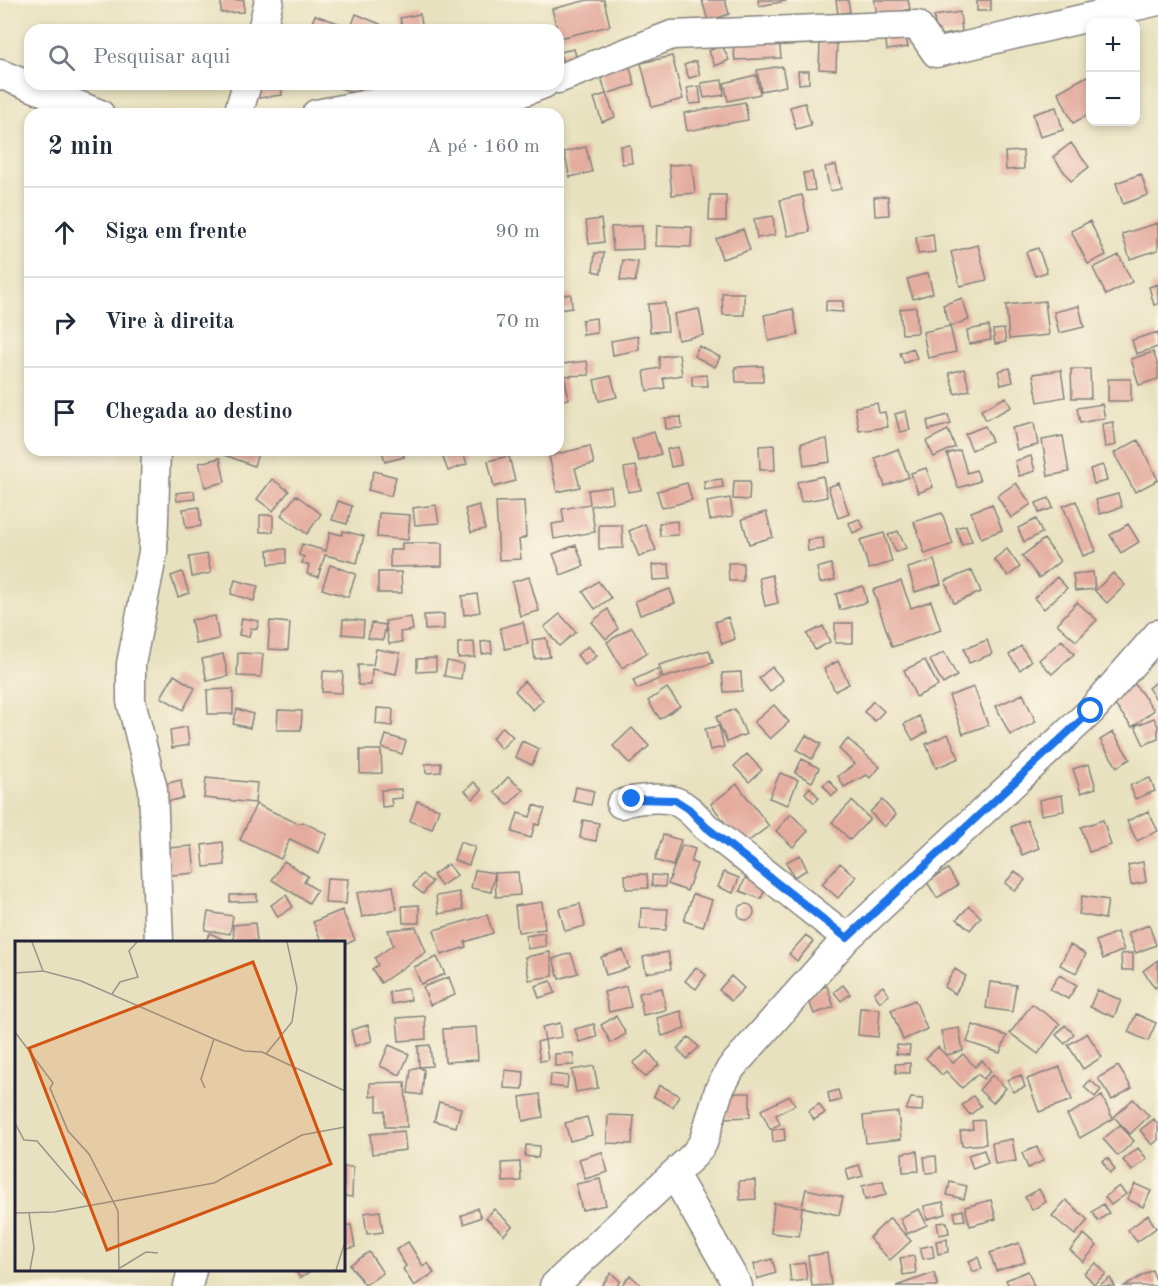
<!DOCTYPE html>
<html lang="pt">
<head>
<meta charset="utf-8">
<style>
	body { margin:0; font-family:"Old Standard TT",serif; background:#f2f2f3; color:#1f2937 }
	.controls { position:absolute; right:18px; top:18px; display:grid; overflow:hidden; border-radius:12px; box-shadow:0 3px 9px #0003 }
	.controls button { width:54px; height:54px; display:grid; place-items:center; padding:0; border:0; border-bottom:2px solid #e0e1e3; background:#fff; color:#1f2937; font:30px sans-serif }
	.stop { position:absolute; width:18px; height:18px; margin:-14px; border:4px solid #1a73e8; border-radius:50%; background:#fff }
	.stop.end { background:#1a73e8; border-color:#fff; box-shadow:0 2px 6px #0008 }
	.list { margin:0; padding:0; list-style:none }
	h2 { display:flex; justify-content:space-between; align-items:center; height:78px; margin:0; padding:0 24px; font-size:26px }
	h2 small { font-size:20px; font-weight:400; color:#747a83 }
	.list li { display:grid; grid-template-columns:39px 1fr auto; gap:18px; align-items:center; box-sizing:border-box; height:90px; padding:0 24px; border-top:2px solid #e0e1e3 }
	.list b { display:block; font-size:22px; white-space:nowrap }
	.list em { font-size:20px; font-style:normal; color:#747a83 }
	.icon { flex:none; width:33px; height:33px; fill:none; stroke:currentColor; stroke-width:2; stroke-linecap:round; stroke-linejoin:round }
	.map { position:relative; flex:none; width:1158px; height:1286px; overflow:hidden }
	.search { position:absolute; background:#fff; box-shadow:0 3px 9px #0003; left:24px; top:24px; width:540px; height:66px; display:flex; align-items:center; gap:15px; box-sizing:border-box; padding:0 21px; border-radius:18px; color:#747a83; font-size:22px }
	.panel { position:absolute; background:#fff; box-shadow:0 3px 9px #0003; left:24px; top:108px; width:540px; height:348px; border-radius:18px }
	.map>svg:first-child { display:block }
</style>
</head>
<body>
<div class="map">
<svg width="1158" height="1286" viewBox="0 0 1158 1286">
	<rect width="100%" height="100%" fill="#fcf5e5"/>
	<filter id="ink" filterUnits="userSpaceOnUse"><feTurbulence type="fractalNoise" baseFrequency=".0167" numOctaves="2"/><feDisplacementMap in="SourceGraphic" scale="12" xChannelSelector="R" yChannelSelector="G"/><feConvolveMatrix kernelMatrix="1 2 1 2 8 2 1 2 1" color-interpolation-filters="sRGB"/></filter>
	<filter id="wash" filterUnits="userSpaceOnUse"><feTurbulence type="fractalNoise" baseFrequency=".008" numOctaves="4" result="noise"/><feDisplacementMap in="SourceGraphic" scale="24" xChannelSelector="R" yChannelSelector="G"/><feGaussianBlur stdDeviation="1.35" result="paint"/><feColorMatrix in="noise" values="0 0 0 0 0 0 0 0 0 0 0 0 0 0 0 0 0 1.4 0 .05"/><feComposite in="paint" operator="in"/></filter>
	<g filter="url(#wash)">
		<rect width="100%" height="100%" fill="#e8e1bf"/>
		<g id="blocks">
			<path fill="#e4ac9f" d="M221 0H244V12L221 13Z
				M588 0H604L610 26 559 38 552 9Z
				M702 0H725L729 14 708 21Z
				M758 0H786V1L759 6Z
				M836 0H848L850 12 838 14Z
				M874 0H908L910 9 878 17Z
				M977 0H991V11H977Z
				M960 12 962 32 936 36 934 16Z
				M356 14 380 24 377 30H350Z
				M420 14 423 29 403 30 400 18Z
				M315 15 344 25 342 30H309Z
				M905 31 908 47 887 50 885 34Z
				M779 36 781 58 735 60 733 45Z
				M820 43 837 44 836 70 819 69Z
				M722 45 729 60 715 66 709 51Z
				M574 49 578 64 564 68 560 52Z
				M672 56 683 99 652 107 641 63Z
				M628 61 635 85 606 94 599 69Z
				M696 61 700 75 689 78 684 65Z
				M782 66 786 86 761 91 757 70Z
				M798 71H809V83L799 84Z
				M756 75 760 94 728 101 724 83Z
				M1089 75 1090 79V114L1073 123 1058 92Z
				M722 80 724 95 704 98 701 83Z
				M249 84H281L282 95 251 99Z
				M342 84H360L356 94 340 88Z
				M699 86 701 103 690 104 687 88Z
				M606 94 615 117 602 122 594 98Z
				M745 102 748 120 687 131 684 113Z
				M805 103 811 125 796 129 790 107Z
				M1056 107 1063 130 1040 137 1033 114Z
				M1071 143 1089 167 1071 181 1053 157Z
				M630 145 632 163 622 164 620 146Z
				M586 147 592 172 570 177 564 152Z
				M1023 151 1024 169 1006 170 1005 152Z
				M692 164 695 193 672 195 669 165Z
				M836 165 841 189 830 191 825 167Z
				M812 172 815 190 806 191 803 173Z
				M1141 174 1148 195 1123 204 1116 183Z
				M710 195H726V221H709Z
				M802 195 810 232 788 236 780 200Z
				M888 196 889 215 875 216 874 197Z
				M773 216 775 235 757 238 754 219Z
				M601 219 604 242 589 244 586 221Z
				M1090 221 1106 255 1088 264 1071 231Z
				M1158 223V250L1130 259 1122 234Z
				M642 226 643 249 613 250 611 227Z
				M657 226 692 227 691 247 656 246Z
				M743 229 750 250 722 259 716 239Z
				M933 234 935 252 918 254 916 237Z
				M978 245 987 280 960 286 951 252Z
				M1038 248 1047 272 1035 276 1026 252Z
				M595 253H604L601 273 593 271Z
				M1119 255 1132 282 1106 295 1093 268Z
				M623 260 638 262 635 282 620 280Z
				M928 273 933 293 913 299 907 279Z
				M1158 284V304L1154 305 1149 287Z
				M722 293H744V315H723Z
				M571 294 572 308 558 310V296Z
				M962 298 969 320 950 326 956 352 928 358 923 332 950 326 943 305Z
				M826 301H843V312L826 311Z
				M1045 301 1049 335 1009 339 1006 305Z
				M665 303 668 331 650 332 648 304Z
				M1079 306 1084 327 1059 333 1054 312Z
				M916 307 918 333 902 334 900 309Z
				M699 309 704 335 678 340 674 314Z
				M793 309 798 335 769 341 764 315Z
				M596 318 597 333 583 335 582 320Z
				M989 326 991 340 969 344 967 330Z
				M1004 329 1006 342 995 344 993 330Z
				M1158 332V347L1136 354 1132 340Z
				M638 336 639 350 613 355 611 341Z
				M699 346 720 357 715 367 694 356Z
				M913 348 917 358 904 363 900 353Z
				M1153 352 1158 365V379L1139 385 1131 359Z
				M679 354 682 375 663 378 665 388 647 391 644 371 660 368 659 357Z
				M587 361 589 375 564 376 562 364Z
				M763 366V382H736L735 367Z
				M1010 368 1013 382 1001 385 998 371Z
				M964 369 970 390 955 394 949 373Z
				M1071 369H1090L1091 398H1072Z
				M1061 370 1065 397 1038 402 1033 374Z
				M707 375 708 386H692V376Z
				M564 376 569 399 558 401V378Z
				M611 376 617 397 599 401 594 380Z
				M1108 379H1131V401H1108Z
				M1006 397 1011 407 986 420 981 410Z
				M877 403 879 413 885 412 888 427 859 431 855 407Z
				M1102 404 1105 418 1080 423 1077 408Z
				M906 411 910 430 900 432 895 414Z
				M948 415 951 424 929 430 927 421Z
				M681 417 682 428 666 429 665 418Z
				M1113 422 1116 445 1105 447 1102 424Z
				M1034 423 1038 445 1017 450 1012 428Z
				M985 426 992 441 972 450 965 434Z
				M948 430 955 447 934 457 926 441Z
				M654 432 661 454 639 461 632 439Z
				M1063 436 1069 472 1048 476 1042 440Z
				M827 439 830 462 804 466 801 443Z
				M1138 440 1158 480 1135 492 1114 453Z
				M774 445 775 470H760L759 446Z
				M590 446 594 464 575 468 580 487 557 492 549 456Z
				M678 447 681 465 671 467 667 449Z
				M898 449 909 477 885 486 875 458Z
				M218 450H259L254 466 217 452Z
				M382 450H402L404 457 385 462Z
				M457 450H462L467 464 448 471 442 455Z
				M960 450 967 473 976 470 980 481 958 488 947 454Z
				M509 456 515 481 494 487 488 461Z
				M1031 456 1035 471 1019 476 1015 461Z
				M220 458 225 482 205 487 199 463Z
				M1103 465 1107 481 1094 484 1090 469Z
				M636 466 641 490 628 492 624 468Z
				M926 468 933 487 918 493 911 473Z
				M374 471 396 477 391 496 368 490Z
				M823 476 827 497 801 502 797 482Z
				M272 479 289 491 273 511 257 499Z
				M722 479 723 487 705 490 704 481Z
				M734 481H750L749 500 733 499Z
				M687 483 692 500 662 508 657 491Z
				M839 483 849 514 838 518 828 487Z
				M1016 483 1031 504 1011 518 997 496Z
				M611 487 613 502 591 506 595 532 554 539 552 524 564 522 562 509 590 504 588 490Z
				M194 491 195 499 177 501 176 493Z
				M1118 494 1122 507 1100 514 1096 500Z
				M296 495 321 514 307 534 281 515Z
				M730 498 733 516 710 520 707 502Z
				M1049 498 1053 508 1039 513 1036 503Z
				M338 501 352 506 347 524 332 520Z
				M524 501 526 537 519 540 521 559 499 560 496 502Z
				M1076 501 1096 551 1083 556 1063 506Z
				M992 504 1002 530 981 538 971 512Z
				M436 505 439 523 415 525 413 508Z
				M479 505 485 529 471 532 465 509Z
				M199 507 201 526 186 528 183 509Z
				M766 512 773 537 749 544 742 519Z
				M379 513 410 515 408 540 377 537Z
				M942 513 953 544 925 554 914 522Z
				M260 515H273V532H260Z
				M859 519 864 528 853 533 849 523Z
				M1036 519 1042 533 1024 542 1018 528Z
				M677 521 678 535 660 536 659 523Z
				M645 524 656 550 639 557 629 531Z
				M1128 524 1139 542 1121 553 1110 535Z
				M599 525H622L623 548 599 549Z
				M966 525 972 541 962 545 956 528Z
				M343 531 364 536 357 563 325 555 318 577 307 574 309 565 302 563 304 557 299 555 302 544 326 551 330 532 342 535Z
				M898 531 906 548 896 552 888 535Z
				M884 533 892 562 869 569 860 540Z
				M823 538 824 549 808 551 807 540Z
				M1044 539 1060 561 1039 578 1022 556Z
				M402 543H442V566L390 567V550H402Z
				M576 545 584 566 561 575 553 554Z
				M286 549V563L269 564 268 550Z
				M1007 549 1020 567 1008 576 994 559Z
				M207 554 211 573 192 577 189 557Z
				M934 560 941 584 915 592 908 568Z
				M728 563H743V581H729Z
				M669 564 670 579 653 580 652 565Z
				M831 564 835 580 820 583 817 568Z
				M330 565 356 574 348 597 322 589Z
				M972 570 981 592 954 603 945 581Z
				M182 572 189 593 178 597 171 576Z
				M378 572H401L402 593H378Z
				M1093 572 1095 589 1075 591 1073 574Z
				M1113 573 1125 585 1107 603 1095 591Z
				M772 575 778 603 765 606 759 578Z
				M529 577 539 611 520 616 512 582Z
				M1057 577 1067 588 1044 609 1034 598Z
				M235 580 258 586 254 601 231 594Z
				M598 581 611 598 595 609 583 592Z
				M901 581 911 608 931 601 941 630 892 647 873 590Z
				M863 586 867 602 840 610 836 594Z
				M670 589 675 603 640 615 635 601Z
				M477 594 480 612 464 615 462 596Z
				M1077 602 1097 620 1076 641 1057 624Z
				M608 609 618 629 606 639 592 622Z
				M444 614V629L425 630 424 615Z
				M560 614 576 632 559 646 544 627Z
				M215 616 219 639 196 644 191 620Z
				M411 617 413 630 400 632 402 642 389 644 385 621Z
				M728 617 735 639 722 644 715 622Z
				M242 618 259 621 257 629 251 628 249 637 239 635Z
				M343 619 364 621 363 636 342 634Z
				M270 621 290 623 288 650 268 649Z
				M523 622 528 644 505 649 500 628Z
				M371 623 386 625 383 640 368 638Z
				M835 623H853V643H835Z
				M823 626 830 642 815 650 807 634Z
				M632 627 647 653 622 668 607 642Z
				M546 638 550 657 535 659 532 640Z
				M987 640 992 654 969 663 964 649Z
				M1062 640 1074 654 1052 674 1039 660Z
				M491 641 492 653 482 654 481 642Z
				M474 642 475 657 458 658V643Z
				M588 646 597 656 585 665 577 655Z
				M1021 646 1031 661 1020 670 1009 655Z
				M376 649 400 653 396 674 372 669 371 685H358V665H373Z
				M709 650 713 663 663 678 659 665Z
				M944 652 957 676 943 684 930 660Z
				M238 653 263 654 261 677 237 676Z
				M223 654 228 676 207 681 202 659Z
				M436 658V671L417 672V659Z
				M925 660 938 686 916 697 904 670Z
				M447 661 463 664 461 679 444 676Z
				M838 661 849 684 835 691 824 669Z
				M772 667 783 680 770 692 759 678Z
				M657 669 661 678 637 689 633 680Z
				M323 671 343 672 342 693 322 692Z
				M741 672 742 691 724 692 722 673Z
				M174 675 195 688 183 710 161 697Z
				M524 681 543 700 533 710 515 691Z
				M1158 681V702L1148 688Z
				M1134 683 1154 710 1132 727 1111 700Z
				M974 687 988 725 963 734 949 696Z
				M667 688 680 706 660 719 648 701Z
				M233 689V714H208L207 690Z
				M1023 694 1036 722 1010 735 996 706Z
				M873 701 884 711 875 721 864 712Z
				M774 705 789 722 770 739 754 722Z
				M377 708 393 709 392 726 376 724Z
				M237 709 253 714 250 728 233 724Z
				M735 709 746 734 727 742 716 717Z
				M278 710 302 711 301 730H277Z
				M919 716 927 732 913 740 904 724Z
				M1154 718 1158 726V739L1144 745 1135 726Z
				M719 726 724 747 710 750 705 729Z
				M187 727 189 745 172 748 170 730Z
				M503 727 513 737 501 749 492 738Z
				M632 728 649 746 630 764 613 746Z
				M1113 732 1130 759 1117 767 1100 740Z
				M948 734 959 758 936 768 926 744Z
				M386 735 406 741 402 754 382 748Z
				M806 735 821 744 812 759 797 750Z
				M848 739 880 767 870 778 867 775 844 787 838 776 855 764 839 749Z
				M522 741 539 749 532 765 515 757Z
				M360 750H381L382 773 360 774Z
				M747 754 762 770 749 782 734 766Z
				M802 759 819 768 812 782 795 773Z
				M441 763V772L426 773 425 764Z
				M1089 764 1096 788 1081 793 1073 769Z
				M780 773 798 780 788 805 769 798Z
				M508 777 523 790 508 805 494 792Z
				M206 778 257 783 255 803 204 798Z
				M1150 778 1155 791 1135 799 1130 785Z
				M181 780 183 798 166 802 164 784Z
				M829 780 838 791 832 796 823 785Z
				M474 782 482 790 473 799 465 791Z
				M737 784 769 826 742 846 711 804Z
				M576 787 594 791 591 805 573 801Z
				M810 787 819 798 814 803 805 793Z
				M401 789 402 798 391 799 392 806 382 807 381 790Z
				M1062 795 1064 811 1041 815 1039 800Z
				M882 800 896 815 884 827 870 812Z
				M417 801 439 809 432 829 410 821Z
				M852 801 870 819 850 840 832 822Z
				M256 804 299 824 303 822 327 834 319 853 290 839 281 859 240 840Z
				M534 805 545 809 539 825 535 824 531 838 512 832 518 813 530 817Z
				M1148 811 1158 831 1137 841 1127 821Z
				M791 814 808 831 793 847 776 831Z
				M583 820 599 823 596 841 580 838Z
				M1027 820 1039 848 1022 855 1011 827Z
				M1103 820 1111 845 1089 852 1081 827Z
				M663 835 681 840 673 866 655 860Z
				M223 842 225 865 204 867 202 845Z
				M460 842 475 847 469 865 454 860Z
				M682 845 695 849 691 862 697 864 687 891 668 884Z
				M192 846 195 873 161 876 168 848Z
				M800 855 807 870 794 877 786 862Z
				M284 861 308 876 304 882 317 890 309 903 272 880Z
				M1143 862 1146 882 1131 885 1128 865Z
				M840 863 856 877 838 898 822 884Z
				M448 864 457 875 441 886 433 875Z
				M948 869 958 885 937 898 927 882Z
				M475 870 495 873 518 872 520 895 496 897 495 873 491 892 471 888Z
				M1015 871 1025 880 1015 891 1005 883Z
				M724 872 739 878 733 893 718 887Z
				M422 874 432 882 423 894 413 886Z
				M647 874 648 888 626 889 625 875Z
				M652 875 666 876 665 887 652 886Z
				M746 876 767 884 761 899 740 891Z
				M327 878 348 879 346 904 325 903Z
				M393 886 397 909 362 917 357 893Z
				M459 892 463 910 439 914 436 896Z
				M257 894V901L230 902V895Z
				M693 894 712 900 703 927 684 921Z
				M286 895 293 907 278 917 271 905Z
				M1082 896 1108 900 1105 919 1079 914Z
				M542 902 545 929 518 932 515 906Z
				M580 904 585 926 565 931 559 909Z
				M738 912a8 8 0 1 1 16 0a8 8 0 1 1-16 0Z
				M419 905V923H403L402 906Z
				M969 906 981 917 970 930 957 919Z
				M641 908 668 909 666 930 640 929Z
				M342 910 355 940 344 945V942H322L313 922Z
				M208 912 233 916 230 934 205 930Z
				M487 915 493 933 465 942 466 947 441 955 434 930Z
				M255 923 257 941 234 942 233 925Z
				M1149 925 1156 945 1136 953 1128 933Z
				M416 927 426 952 381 983 372 969 378 965 375 958 393 945 388 930Z
				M1117 932 1124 950 1103 959 1096 941Z
				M210 933 228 942H205Z
				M544 933 546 946 528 949 525 936Z
				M806 935 813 942 797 961 789 954Z
				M1070 945 1086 954 1076 973 1060 965Z
				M623 950 629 968 606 975 601 957Z
				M550 952 553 976 529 980 525 957Z
				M668 952 671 969 646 973 643 957Z
				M571 953 578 973 559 979 553 959Z
				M1133 953V970H1122L1121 954Z
				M437 957 445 974 421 984 414 967Z
				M1158 960V985L1155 988 1143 971Z
				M696 967 706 975 696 989 685 981Z
				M955 969 966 976 955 994 944 987Z
				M1059 975 1077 985 1068 999 1050 989Z
				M731 976 744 988 731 1001 719 990Z
				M449 977 455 995 430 1005 423 987Z
				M551 981 555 993 539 998 535 986Z
				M990 982 1016 985 1012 1012 986 1008Z
				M843 985 850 994 841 1001 834 992Z
				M626 986 631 1007 609 1012 604 992Z
				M827 986 834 1007 814 1014 806 993Z
				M883 986 889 995 880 1002 874 993Z
				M408 988 411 1000 392 1004 389 992Z
				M662 988 666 1010 643 1015 639 993Z
				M1097 990 1121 1000 1114 1017 1090 1007Z
				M915 1000 927 1029 903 1040 891 1010Z
				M1032 1004 1060 1024 1038 1054 1010 1033Z
				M860 1008 880 1009 878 1037 858 1035Z
				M681 1011 685 1029 662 1036 657 1018Z
				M1136 1014 1156 1023 1148 1041 1128 1032Z
				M425 1016 426 1039 399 1041 397 1018Z
				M616 1016 626 1034 611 1043 601 1025Z
				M560 1023 562 1037 545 1040 542 1027Z
				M594 1024 597 1037 579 1042 575 1029Z
				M368 1025 372 1041 355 1046 351 1030Z
				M973 1025 1007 1036 1000 1053 967 1042Z
				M1065 1025 1074 1034 1065 1044 1056 1035Z
				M476 1027 478 1060 445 1062 443 1029Z
				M959 1028 963 1051 946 1055 941 1031Z
				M1087 1033 1102 1057 1083 1069 1068 1045Z
				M689 1037 699 1047 687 1059 677 1049Z
				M545 1040 548 1060 540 1061 537 1042Z
				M389 1045 409 1054 400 1075 380 1066Z
				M430 1045 432 1066 419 1067 424 1070 422 1095 408 1093 411 1069 419 1067 418 1046Z
				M897 1045 910 1046 909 1055 896 1054Z
				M938 1047 953 1063 963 1054 975 1067 982 1060 991 1071 983 1079 978 1074 962 1088 946 1071 942 1075 926 1058Z
				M648 1051 659 1065 645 1077 633 1063Z
				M573 1053 574 1065 555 1066V1054Z
				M910 1063V1073H896L895 1064Z
				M594 1066 598 1088 576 1092 572 1070Z
				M1118 1066 1132 1088 1112 1100 1098 1078Z
				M1060 1067 1072 1100 1039 1112 1027 1079Z
				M505 1070 524 1072 523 1089 504 1088Z
				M551 1074 568 1076 567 1088 550 1086Z
				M992 1075 1006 1088 993 1103 979 1090Z
				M1021 1075 1025 1087 1013 1092 1008 1080Z
				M1090 1080 1101 1090 1095 1097 1084 1087Z
				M405 1082 407 1127H385V1111H377V1096L370 1097V1083Z
				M659 1085 679 1095 673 1107 654 1097Z
				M838 1090 841 1100 830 1103 828 1093Z
				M726 1093H750V1117L726 1118Z
				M540 1094 543 1117 523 1121 520 1097Z
				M790 1096 795 1105 776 1115 780 1124 770 1129 761 1110Z
				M973 1096 981 1106 970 1115 962 1105Z
				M1102 1096 1113 1119 1080 1138 1067 1115Z
				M911 1098 923 1099 922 1111 906 1110Z
				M1133 1099 1149 1116 1130 1134 1114 1117Z
				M439 1102 461 1108 456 1127 434 1121Z
				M819 1104 825 1113 814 1120 809 1111Z
				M898 1112 901 1139 866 1143 863 1116Z
				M608 1115 634 1116 632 1144 607 1143Z
				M587 1117 592 1135 570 1141 565 1123Z
				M1154 1119 1158 1125V1140L1152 1145 1140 1130Z
				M984 1120 986 1144 962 1146 960 1131 973 1129 972 1121Z
				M1120 1125 1134 1141 1118 1156 1103 1139Z
				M784 1128 785 1140 773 1142 772 1130Z
				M404 1131 406 1150 372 1154 370 1134Z
				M1012 1139 1016 1161 995 1164 992 1143Z
				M526 1145 540 1146 538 1158 525 1156Z
				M1037 1147 1043 1161 1028 1168 1022 1153Z
				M1138 1148 1147 1159 1132 1171 1123 1160Z
				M984 1150 988 1163 973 1169 968 1155Z
				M917 1151 919 1171 903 1172 902 1153Z
				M602 1152 608 1172 585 1179 579 1159Z
				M936 1156 937 1172 926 1173 924 1157Z
				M1108 1158 1115 1170 1110 1173 1102 1161Z
				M520 1162 521 1181 503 1182 502 1163Z
				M859 1165 863 1176 849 1180 846 1169Z
				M344 1167H353L352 1197 344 1196Z
				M600 1179 606 1205 582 1210 576 1184Z
				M755 1180 756 1199 740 1200 739 1181Z
				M883 1181 886 1195 865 1200 862 1186Z
				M950 1182 967 1186 964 1199 947 1195Z
				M1135 1184 1151 1191 1143 1207 1127 1199Z
				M1119 1186 1126 1194 1111 1205 1105 1197Z
				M806 1189 843 1197 839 1215 802 1207 799 1236 771 1233 774 1203 802 1207Z
				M1039 1189 1046 1202 1032 1210 1025 1197Z
				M991 1200 996 1219 970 1226 965 1207Z
				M1066 1200 1088 1220 1075 1235 1052 1216Z
				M943 1202 946 1214 927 1219 924 1206Z
				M1103 1204 1109 1213 1098 1221 1092 1212Z
				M477 1208 481 1217 464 1224 461 1216Z
				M494 1209 512 1226 504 1235 486 1218Z
				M919 1209 927 1225 907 1234 900 1218Z
				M963 1210 965 1220 956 1221 954 1212Z
				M380 1211 383 1232 367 1234 364 1213Z
				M1148 1215 1156 1228 1137 1242 1128 1230Z
				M890 1218 911 1241 890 1260 869 1238Z
				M947 1222 949 1233 939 1235 937 1223Z
				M351 1225 355 1247 344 1250V1226Z
				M1084 1234 1097 1246 1083 1262 1070 1250Z
				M947 1239 948 1252 938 1254 936 1241Z
				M408 1242 423 1266 428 1263 434 1273 414 1286 403 1269 406 1266 396 1250Z
				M1019 1243 1025 1262 996 1271 990 1253Z
				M932 1245 934 1257 923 1259 920 1248Z
				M369 1252 383 1273 365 1285 350 1265Z
				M827 1253 831 1285 812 1286 808 1256Z
				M914 1256 916 1273 903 1275 900 1258Z
				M978 1257 982 1269 973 1272 969 1261Z
				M772 1259 776 1273 757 1279 754 1264Z
				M805 1263 807 1280 791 1282 789 1265Z
				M1096 1263 1106 1274 1094 1284 1084 1273Z
				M295 1270H312L300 1278Z
				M1152 1270 1158 1286H1124Z
				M1028 1271 1034 1286H1009L1006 1280Z
				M611 1273 620 1281 617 1286H601Z
				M934 1273 938 1286H896Z
				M630 1275 640 1284 638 1286H621Z
				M1110 1278 1115 1286H1098Z"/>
		</g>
	</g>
	<g filter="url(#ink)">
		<use href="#blocks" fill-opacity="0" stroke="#85827d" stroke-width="1.5"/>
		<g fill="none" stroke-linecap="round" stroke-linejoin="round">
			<defs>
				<path id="minor" d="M262 30 269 0
					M0 74 100 114
					M558 79 672 35 917 25 936 53 1158 1
					M238 114 247 84
					M316 114 400 98 515 95 544 84
					M156 450 153 552 131 664V701L153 789 159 942
					M621 804C633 799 665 796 677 802 689 807 697 818 706 827L847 938
					M675 1176 738 1286
					M188 1286 192 1270
					M554 1286 694 1155 703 1143 719 1090 731 1068 847 938 1091 711 1158 634"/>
			</defs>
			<use href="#minor" stroke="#85827d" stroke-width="31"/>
			<use href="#minor" stroke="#fff" stroke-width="28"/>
		</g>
	</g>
	<g fill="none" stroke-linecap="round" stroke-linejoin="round" filter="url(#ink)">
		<path stroke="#1a73e8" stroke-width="8" d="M632 799 675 800 689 809 706 827 847 938 1091 711"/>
	</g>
	<g transform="translate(15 941)">
		<rect width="330" height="330" fill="#e8e1bf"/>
		<path fill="none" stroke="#99958a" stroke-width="1.5" d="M17 1 28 30M0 32 28 30 66 40 199 98 229 110 247 111 330 150M97 53 105 41 123 36 114 10 122 1M0 91 38 142 35 147 53 190 74 213 103 270 104 329M251 113 277 81 282 47 272 1M190 147 186 138 199 98M0 182 9 199 22 200 75 262M0 272 39 271 199 242 287 194 330 186M14 272 19 307 15 329M105 327 131 311 143 312M321 329 330 301"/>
		<path fill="#d45411" fill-opacity="0.15" stroke="#d45411" stroke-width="3" d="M238 21 316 223 92 309 14 107Z"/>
		<rect width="330" height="330" fill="none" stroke="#22223b" stroke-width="3"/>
	</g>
</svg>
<div class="controls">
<button>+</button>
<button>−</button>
</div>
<div class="stop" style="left:1091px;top:711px"></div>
<div class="stop end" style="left:632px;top:799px"></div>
<div class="search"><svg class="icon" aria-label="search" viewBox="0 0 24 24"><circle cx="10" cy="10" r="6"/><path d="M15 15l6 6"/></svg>Pesquisar aqui</div>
<section class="panel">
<h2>2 min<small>A pé · 160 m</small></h2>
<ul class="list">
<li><svg class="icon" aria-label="ahead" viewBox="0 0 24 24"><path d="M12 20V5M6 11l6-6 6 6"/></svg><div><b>Siga em frente</b></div><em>90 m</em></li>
<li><svg class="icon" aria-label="right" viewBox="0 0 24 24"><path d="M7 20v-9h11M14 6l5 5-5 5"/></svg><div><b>Vire à direita</b></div><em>70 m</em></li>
<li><svg class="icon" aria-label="arrive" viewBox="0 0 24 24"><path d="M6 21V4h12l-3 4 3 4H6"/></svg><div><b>Chegada ao destino</b></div></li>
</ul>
</section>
</div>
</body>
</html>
